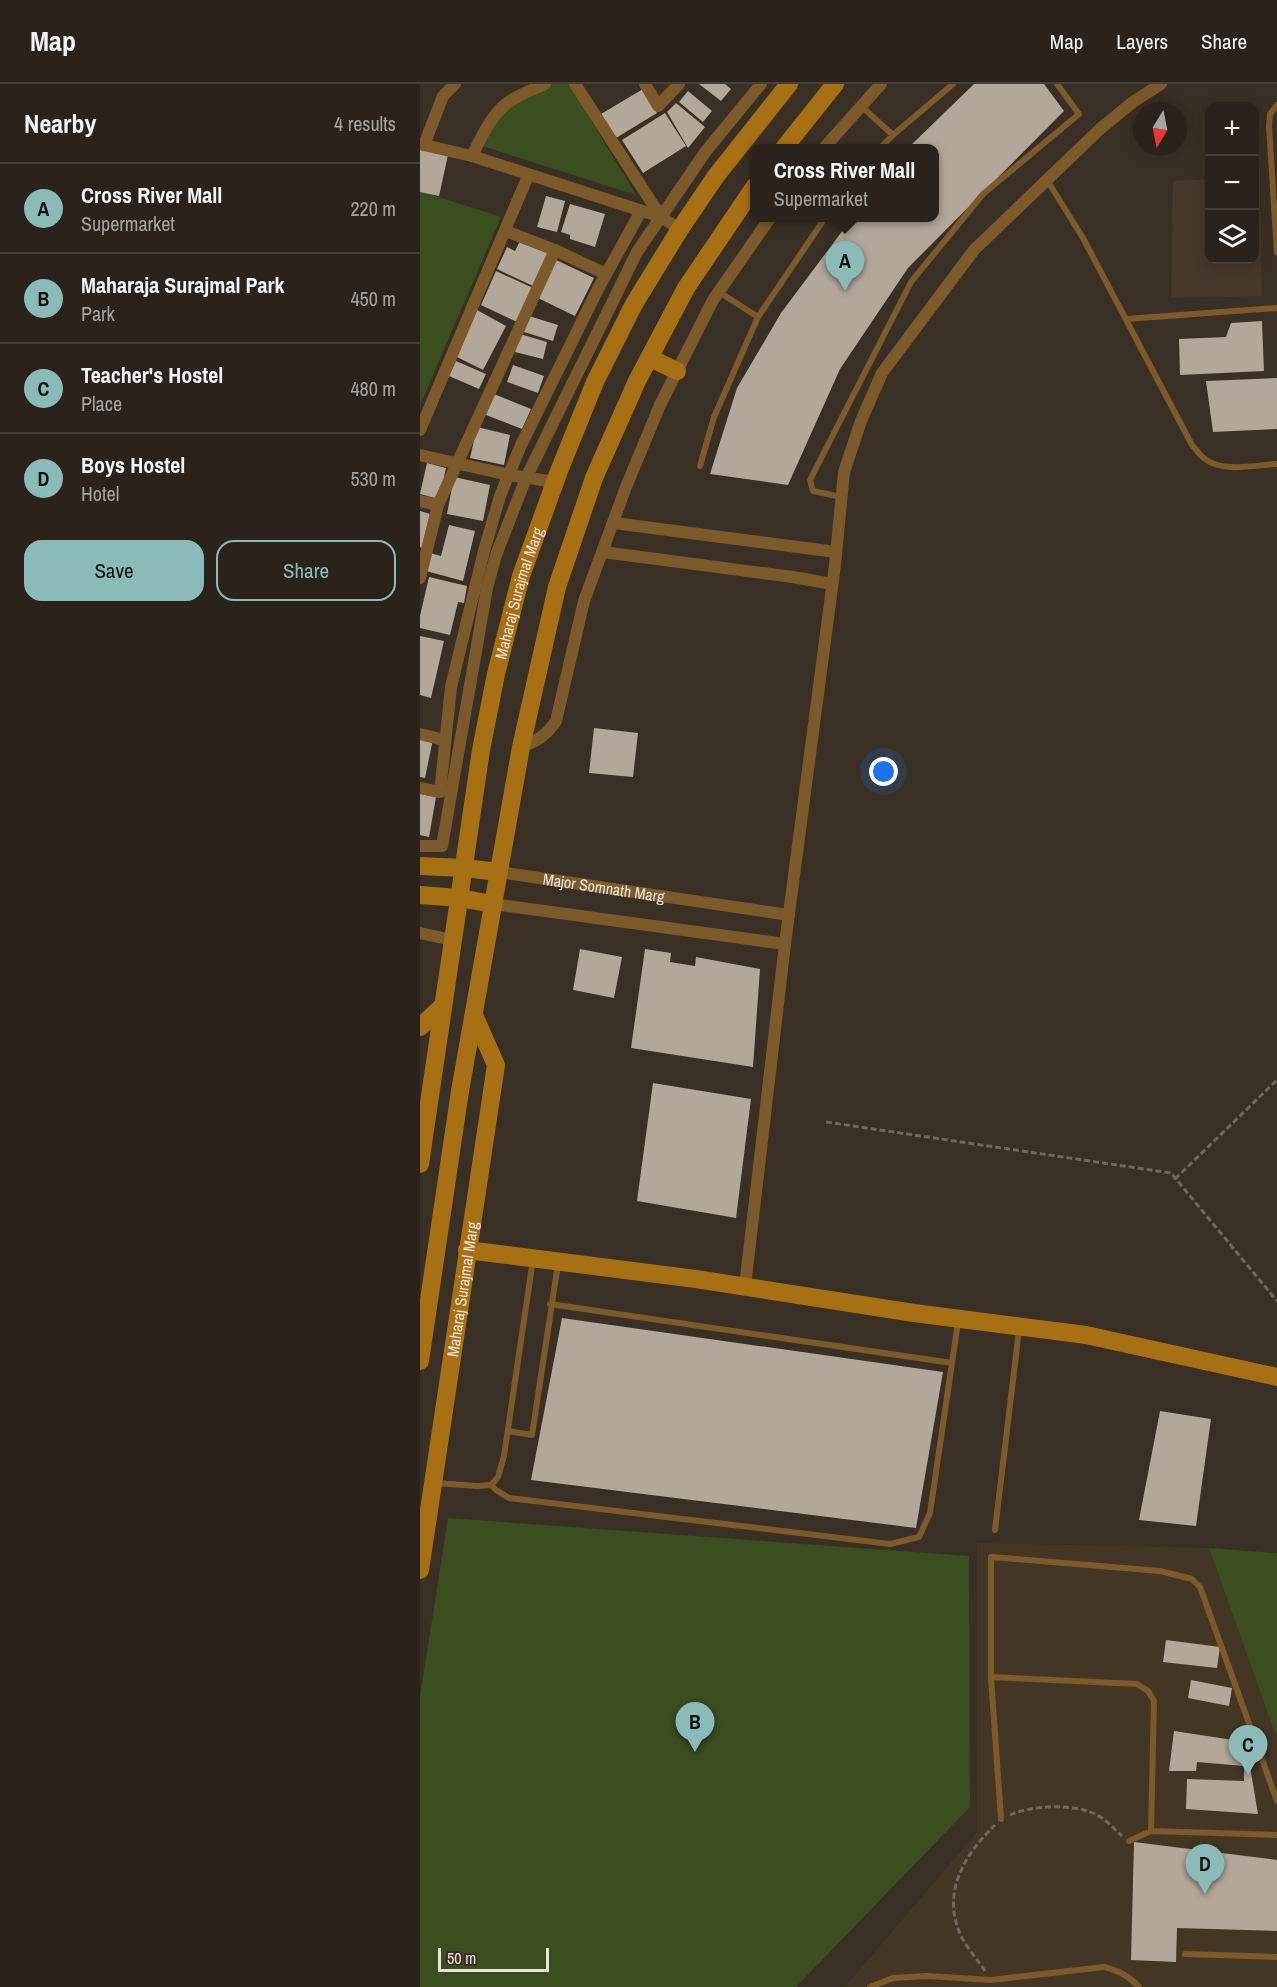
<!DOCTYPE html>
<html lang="en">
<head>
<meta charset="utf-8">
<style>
	body { margin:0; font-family:"Archivo Narrow",sans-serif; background:#372f28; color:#f1f3f6 }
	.controls { position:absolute; right:18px; top:18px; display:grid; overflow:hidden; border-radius:12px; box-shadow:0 3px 15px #0003 }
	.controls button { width:54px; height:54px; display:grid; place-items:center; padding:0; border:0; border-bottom:2px solid #47403a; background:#2b231b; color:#f1f3f6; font:30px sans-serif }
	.compass { position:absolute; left:713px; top:18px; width:54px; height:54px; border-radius:50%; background:#2b231b; box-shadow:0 3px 15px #0003; rotate:190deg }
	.scale { position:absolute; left:18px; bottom:15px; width:111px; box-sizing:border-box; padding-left:6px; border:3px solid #e9e3dc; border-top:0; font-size:16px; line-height:21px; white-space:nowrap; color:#e9e3dc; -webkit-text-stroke:4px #392f24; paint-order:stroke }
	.you { position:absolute; left:464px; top:688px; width:21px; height:21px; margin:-15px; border:4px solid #fff; border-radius:50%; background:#1a73e8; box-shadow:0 0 0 9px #1a73e833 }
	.badge { display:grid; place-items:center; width:39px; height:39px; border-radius:50%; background:#8bbbb9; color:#111; font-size:20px; font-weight:700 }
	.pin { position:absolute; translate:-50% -50px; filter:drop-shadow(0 2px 3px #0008) }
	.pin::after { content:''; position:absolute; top:32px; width:21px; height:18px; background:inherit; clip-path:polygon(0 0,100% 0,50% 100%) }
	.popup { position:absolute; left:330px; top:60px; width:189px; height:78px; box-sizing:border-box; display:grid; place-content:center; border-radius:12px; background:#2b231b; filter:drop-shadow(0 2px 4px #0005); font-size:20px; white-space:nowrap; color:#a6a4a3 }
	.popup b { font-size:22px; color:#f1f3f6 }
	.popup::after { content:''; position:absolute; left:50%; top:100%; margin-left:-12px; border:12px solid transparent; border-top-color:#2b231b }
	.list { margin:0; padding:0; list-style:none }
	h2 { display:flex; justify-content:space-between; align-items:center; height:78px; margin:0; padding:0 24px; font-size:26px }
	h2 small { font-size:20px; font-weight:400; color:#a6a4a3 }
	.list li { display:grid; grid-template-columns:39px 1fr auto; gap:18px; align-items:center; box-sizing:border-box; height:90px; padding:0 24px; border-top:2px solid #47403a }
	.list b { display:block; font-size:22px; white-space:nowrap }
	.list p { margin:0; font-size:20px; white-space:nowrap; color:#a6a4a3 }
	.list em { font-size:20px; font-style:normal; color:#a6a4a3 }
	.actions { display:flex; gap:12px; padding:18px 24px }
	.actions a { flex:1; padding:14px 0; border:2px solid #8bbbb9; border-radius:18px; text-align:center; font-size:21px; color:#8bbbb9 }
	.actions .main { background:#8bbbb9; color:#111 }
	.icon { flex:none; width:33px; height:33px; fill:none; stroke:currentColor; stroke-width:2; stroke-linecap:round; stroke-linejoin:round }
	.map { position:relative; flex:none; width:857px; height:1903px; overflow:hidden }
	header { display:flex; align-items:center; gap:36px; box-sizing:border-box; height:84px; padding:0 30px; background:#2b231b; border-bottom:2px solid #47403a }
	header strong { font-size:28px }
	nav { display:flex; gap:33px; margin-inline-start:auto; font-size:21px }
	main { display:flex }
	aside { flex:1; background:#2b231b }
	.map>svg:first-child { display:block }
</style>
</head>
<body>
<header>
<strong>Map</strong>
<nav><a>Map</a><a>Layers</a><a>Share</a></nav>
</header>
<main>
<aside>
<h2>Nearby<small>4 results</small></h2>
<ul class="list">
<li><span class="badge">A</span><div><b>Cross River Mall</b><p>Supermarket</p></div><em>220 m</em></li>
<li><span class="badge">B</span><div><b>Maharaja Surajmal Park</b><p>Park</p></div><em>450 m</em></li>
<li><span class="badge">C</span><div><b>Teacher's Hostel</b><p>Place</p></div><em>480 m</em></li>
<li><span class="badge">D</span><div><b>Boys Hostel</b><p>Hotel</p></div><em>530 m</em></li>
</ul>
<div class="actions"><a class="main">Save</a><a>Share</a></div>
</aside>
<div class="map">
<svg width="857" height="1903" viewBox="0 0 857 1903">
	<rect width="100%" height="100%" fill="#392f24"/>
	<path fill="#47382c" d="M834 36H839L842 212 751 214 753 97 789 95 790 176H834Z"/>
	<path fill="#443625" d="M557 1459 789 1464 857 1655V1903H425L557 1748Z"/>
	<path fill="#3b4e20" d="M119 0H149L216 111 59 61 70 29Z
		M0 107 81 133 0 321Z
		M28 1434 549 1472 550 1723 376 1903H0V1613Z
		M789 1464 857 1469V1655Z"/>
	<path fill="#b3a799" d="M279 0H305L311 5 301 17Z
		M554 0H624L644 27 488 184 420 285 368 401 290 390 317 304 361 229 432 134H515V64H488Z
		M223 5 237 29 196 54 181 30Z
		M268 7 292 27 283 38 259 18Z
		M256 19 285 43 268 64 247 28Z
		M245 29 266 62 223 89 202 56Z
		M0 65 28 71 19 112 0 108Z
		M126 112 145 117 137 148 117 143Z
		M150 120 185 130 175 163 150 155V151L141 148Z
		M101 155 129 167 113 202 77 185 87 163 95 167Z
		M134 175 174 194 155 232 116 213Z
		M76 187 113 204 97 238 61 221Z
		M57 226 86 242 63 286 33 271Z
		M109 232 138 241 133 257 104 248Z
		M842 237 844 287 760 291 759 255 806 253 811 239Z
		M100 250 127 258 123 275 95 268Z
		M36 277 66 290 59 305 29 292Z
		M93 281 124 292 118 309 87 298Z
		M857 294V345L793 348 786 297Z
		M74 310 111 325 102 345 66 331Z
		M57 343 90 351 84 381 50 374Z
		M7 379 26 384 19 415 0 410Z
		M34 393 70 401 63 437 27 430Z
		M0 427 10 430 2 464 0 463Z
		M29 441 55 447 43 497 6 487 10 469 21 472Z
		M9 493 47 502 44 519 38 518 30 551 0 544V532Z
		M0 552 24 557 11 614 0 611Z
		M174 644 218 649 213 693 169 689Z
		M0 653 13 655 5 694 0 693Z
		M0 710 16 713 9 753 0 751Z
		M160 865 202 873 194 914 153 906Z
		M225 865 251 869 250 878 275 882 276 873 340 885 333 983 211 964Z
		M233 999 331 1015 316 1134 217 1117Z
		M142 1234 523 1288 496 1444 111 1396Z
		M740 1327 791 1335 776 1442 719 1436Z
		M746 1556 800 1563 797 1584 743 1578Z
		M771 1596 812 1604 809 1622 768 1614Z
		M754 1647 826 1658 838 1730 766 1725 767 1695 824 1697V1682L777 1678 776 1687H749Z
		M714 1758 857 1776V1847L757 1844 756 1878 711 1876Z"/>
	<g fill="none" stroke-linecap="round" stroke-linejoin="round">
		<path stroke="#70675d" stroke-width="3" stroke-dasharray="6 3" stroke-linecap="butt" d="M406 1038 751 1089 857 1217
			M755 1095 857 996
			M590 1731C612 1721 655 1719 677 1731 687 1736 694 1745 702 1752
			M565 1887C558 1876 547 1864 541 1852 521 1809 544 1771 575 1741"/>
		<path stroke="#7d5a2b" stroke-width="6" d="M857 21 850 30 849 42 857 169
			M441 22 473 51 533 0
			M460 64 473 51
			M627 96 663 154 772 361C776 365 780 372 785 375 803 389 836 381 857 380
			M338 233 405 134
			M706 235 857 224
			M280 382 294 333 338 233 299 208
			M422 413 393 407 390 396 491 198 563 110 659 30 637 0
			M130 1220 532 1279
			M88 1347 112 1351 138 1180
			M16 1399 57 1402 71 1401 78 1393 84 1372 113 1175
			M71 1401 76 1406 89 1414 470 1460 499 1453 510 1429 538 1238
			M575 1446 599 1246
			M571 1593 717 1600 728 1607 734 1617 731 1747
			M581 1735 571 1593V1473L740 1487 772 1495 780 1503 857 1717
			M709 1757 731 1747 857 1751
			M765 1870 857 1873
			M450 1903 473 1894 507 1892 571 1896 684 1883C699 1887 708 1891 719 1903"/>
		<g stroke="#7d5a2b" stroke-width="12">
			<path d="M155 0 241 133"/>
			<path d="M225 0 238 22 259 0"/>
			<path d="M0 60 52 72 241 133 260 145"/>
			<path d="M4 61 23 12 35 0"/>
			<path d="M404 64 461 0"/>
			<path d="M52 72C61 54 70 33 86 20 97 11 112 6 125 0"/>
			<path d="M86 147 135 166 186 190"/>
			<path d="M0 346 108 92"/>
			<path d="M0 371 89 391 135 398"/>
			<path d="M0 417 18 421"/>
			<path d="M194 439 416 468"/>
			<path d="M183 468 373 493 412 500"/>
			<path d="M0 494 18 421 135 166"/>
			<path d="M0 650 24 656"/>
			<path d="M101 663C117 657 127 651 136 637L164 517 206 403 240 321 293 216 350 134"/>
			<path d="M0 704 20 708 31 603 64 467 80 412 101 361 179 203 221 127"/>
			<path d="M0 762H22L67 504 76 471 106 394 217 168 286 67 341 0"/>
			<path id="s1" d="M79 788 369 831"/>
			<path d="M73 820 365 860"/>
			<path d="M0 849 32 856"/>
			<path d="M325 1202 365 860 415 481 424 388 441 337 462 289 554 166 680 45 713 18 741 0"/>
		</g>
		<g stroke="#a77015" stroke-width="18">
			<path d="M364 64 415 0"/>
			<path d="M230 274 257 287"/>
			<path d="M0 782 44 784 79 788"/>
			<path d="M0 811 39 814 73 820"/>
			<path d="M0 943 23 922"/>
			<path id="s2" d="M0 1080 61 666 76 590 101 492 139 387 175 298 214 220 260 145 296 92 369 0"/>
			<path d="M47 1166 276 1195 494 1229 666 1251 857 1293"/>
			<path d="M0 1277 40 1007 101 663 137 503 174 394 217 297 266 204 335 102"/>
			<path id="s3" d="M0 1486 76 981 54 931"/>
		</g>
	</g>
	<g text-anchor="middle" stroke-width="6" stroke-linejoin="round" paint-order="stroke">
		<g font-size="16" fill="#e9e3dc" stroke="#392f24">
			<text dy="6" stroke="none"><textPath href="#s2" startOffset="580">Maharaj Surajmal Marg</textPath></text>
			<text dy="6" stroke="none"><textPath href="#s1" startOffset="106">Major Somnath Marg</textPath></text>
			<text dy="6" stroke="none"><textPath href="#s3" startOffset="284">Maharaj Surajmal Marg</textPath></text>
		</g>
	</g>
</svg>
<div class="controls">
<button>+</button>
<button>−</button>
<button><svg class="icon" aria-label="layers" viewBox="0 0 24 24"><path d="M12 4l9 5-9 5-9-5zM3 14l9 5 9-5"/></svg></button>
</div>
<svg class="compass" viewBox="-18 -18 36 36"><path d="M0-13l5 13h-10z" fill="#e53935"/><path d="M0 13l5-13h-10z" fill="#a6a4a3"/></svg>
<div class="scale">50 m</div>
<div class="you"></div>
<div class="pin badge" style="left:425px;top:207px">A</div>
<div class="popup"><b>Cross River Mall</b>Supermarket</div>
<div class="pin badge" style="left:275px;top:1668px">B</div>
<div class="pin badge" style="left:828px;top:1691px">C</div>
<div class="pin badge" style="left:785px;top:1810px">D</div>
</div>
</main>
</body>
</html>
